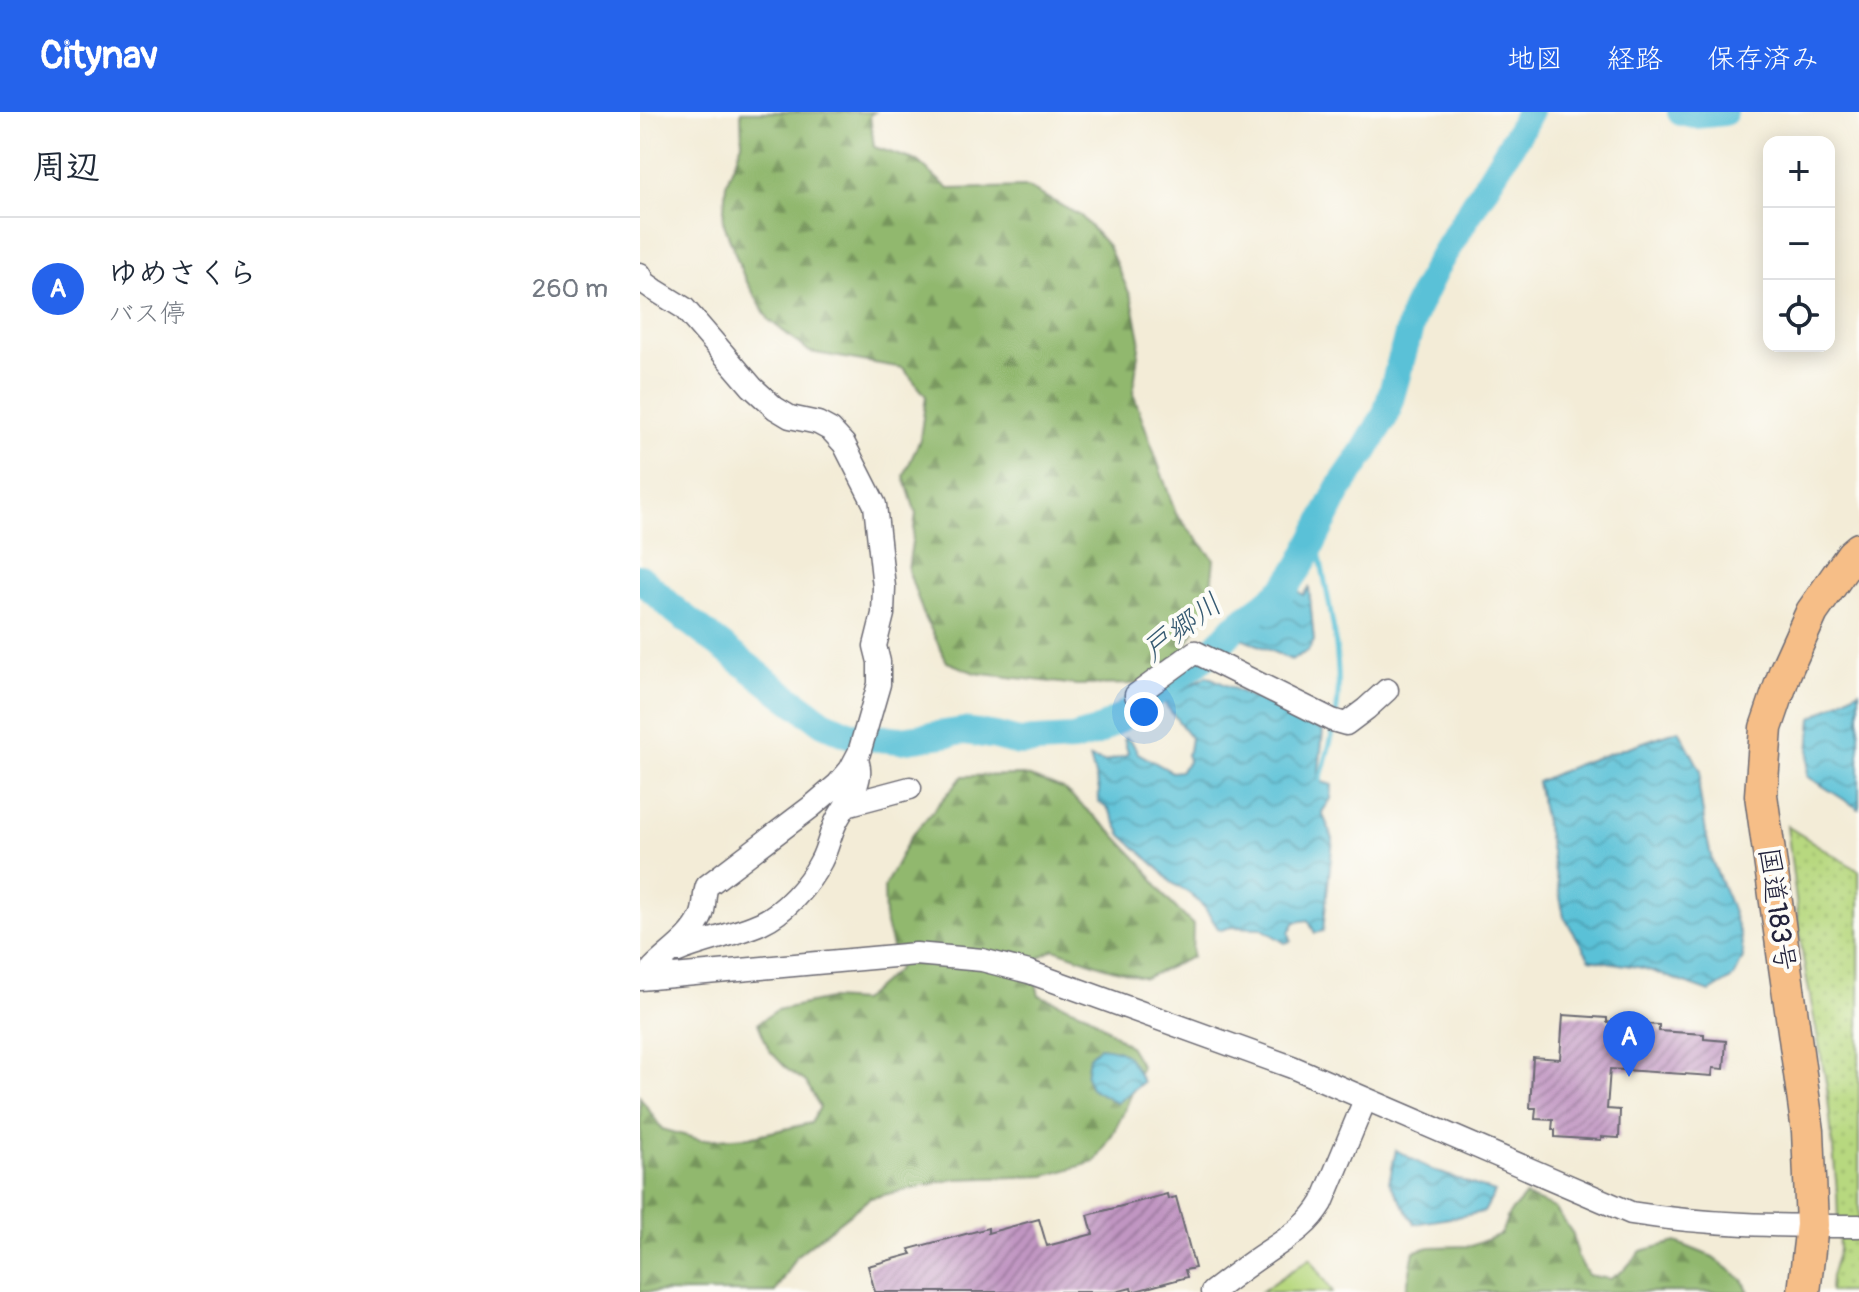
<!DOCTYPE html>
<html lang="ja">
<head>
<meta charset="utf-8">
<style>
	body { margin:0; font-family:Pangolin,"Klee One",sans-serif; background:#f2f2f3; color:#1f2937 }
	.controls { position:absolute; right:24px; top:24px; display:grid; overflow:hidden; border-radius:16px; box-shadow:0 4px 20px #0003 }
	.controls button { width:72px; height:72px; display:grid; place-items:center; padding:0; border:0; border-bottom:2px solid #e0e1e3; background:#fff; color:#1f2937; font:40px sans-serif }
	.you { position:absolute; left:504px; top:600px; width:28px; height:28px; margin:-20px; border:6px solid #fff; border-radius:50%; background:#1a73e8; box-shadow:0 0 0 12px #1a73e833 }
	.badge { display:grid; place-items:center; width:52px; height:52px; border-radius:50%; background:#2563eb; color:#fff; font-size:26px; font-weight:700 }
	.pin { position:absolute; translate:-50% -66px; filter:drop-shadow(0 2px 4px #0008) }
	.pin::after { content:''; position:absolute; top:42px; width:28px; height:24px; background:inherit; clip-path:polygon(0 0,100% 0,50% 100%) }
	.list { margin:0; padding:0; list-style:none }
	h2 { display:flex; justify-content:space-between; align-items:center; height:104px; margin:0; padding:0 32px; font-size:34px }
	h2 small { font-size:26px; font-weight:400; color:#747a83 }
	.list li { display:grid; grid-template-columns:52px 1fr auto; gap:24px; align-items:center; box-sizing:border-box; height:144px; padding:0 32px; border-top:2px solid #e0e1e3 }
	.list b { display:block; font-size:30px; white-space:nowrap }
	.list p { margin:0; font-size:26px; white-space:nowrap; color:#747a83 }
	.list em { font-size:26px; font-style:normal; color:#747a83 }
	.icon { flex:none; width:44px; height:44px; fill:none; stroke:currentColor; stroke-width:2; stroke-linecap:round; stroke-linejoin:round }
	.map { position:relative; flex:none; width:1219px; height:1180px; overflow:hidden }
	header { display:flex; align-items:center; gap:48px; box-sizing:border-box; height:112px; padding:0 40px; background:#2563eb; color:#fff }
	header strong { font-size:38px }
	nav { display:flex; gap:44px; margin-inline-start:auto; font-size:28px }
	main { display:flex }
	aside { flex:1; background:#fff }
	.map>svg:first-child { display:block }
</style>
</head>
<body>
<header>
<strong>Citynav</strong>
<nav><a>地図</a><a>経路</a><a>保存済み</a></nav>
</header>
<main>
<aside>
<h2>周辺<small></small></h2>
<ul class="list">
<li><span class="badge">A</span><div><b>ゆめさくら</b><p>バス停</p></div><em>260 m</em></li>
</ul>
</aside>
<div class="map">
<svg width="1219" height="1180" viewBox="0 0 1219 1180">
	<defs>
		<pattern id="forest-firs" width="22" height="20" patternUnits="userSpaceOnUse" patternTransform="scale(2)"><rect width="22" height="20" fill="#91b86e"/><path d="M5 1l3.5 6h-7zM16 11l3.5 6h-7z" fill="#76955c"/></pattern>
		<pattern id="park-dots" width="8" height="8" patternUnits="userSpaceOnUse" patternTransform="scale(2)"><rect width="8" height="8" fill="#b7d87f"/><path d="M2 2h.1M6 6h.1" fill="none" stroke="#9db96f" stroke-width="1.8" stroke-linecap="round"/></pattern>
		<pattern id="water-waves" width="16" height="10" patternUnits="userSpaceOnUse" patternTransform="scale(2)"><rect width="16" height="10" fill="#5ac1d7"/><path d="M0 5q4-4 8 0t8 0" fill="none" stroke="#4a9cb0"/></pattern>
		<pattern id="building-hatch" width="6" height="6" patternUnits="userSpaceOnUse" patternTransform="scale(2)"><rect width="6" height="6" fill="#c196c2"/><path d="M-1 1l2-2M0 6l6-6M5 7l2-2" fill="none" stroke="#9c7a9f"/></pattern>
	</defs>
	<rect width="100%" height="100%" fill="#fdfcf7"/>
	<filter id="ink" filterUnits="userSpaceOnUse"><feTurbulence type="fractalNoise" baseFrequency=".0125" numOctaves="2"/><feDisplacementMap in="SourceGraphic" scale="16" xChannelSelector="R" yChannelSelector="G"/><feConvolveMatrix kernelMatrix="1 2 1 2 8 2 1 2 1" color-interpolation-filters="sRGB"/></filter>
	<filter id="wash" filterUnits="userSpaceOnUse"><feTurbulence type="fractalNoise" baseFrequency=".006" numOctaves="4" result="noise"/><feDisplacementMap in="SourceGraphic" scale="32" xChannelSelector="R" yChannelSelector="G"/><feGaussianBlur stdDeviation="1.8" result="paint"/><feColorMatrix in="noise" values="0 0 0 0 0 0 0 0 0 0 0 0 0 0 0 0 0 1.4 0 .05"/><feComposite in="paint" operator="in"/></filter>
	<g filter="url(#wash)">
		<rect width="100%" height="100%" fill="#f3ecd7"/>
		<path fill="#b7d87f" stroke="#6c7d5d" stroke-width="2" d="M670 1146 693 1180H621Z"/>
		<path fill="url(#forest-firs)" stroke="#5a6d54" stroke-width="2" d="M101 0H235L230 3 234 35 277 49 309 77 387 75 441 104 468 134 492 187 500 227 493 281 536 402 574 447 569 495 542 540 498 572 437 573 335 561 307 550 283 501 268 458 276 402 264 364 280 327 286 284 263 256 170 240 129 208 104 165 83 109 86 72 102 31Z
			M384 663 423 677 472 720 503 753 525 785 553 813 552 845 505 866 465 855 414 837 391 851 399 883 449 903 489 934 501 954C489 993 477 1017 455 1050L405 1064 315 1067 230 1086 156 1144 135 1180H0V985L22 1017 61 1028 109 1025 171 1011 180 995 166 970 148 958 129 938 118 911 137 898 189 887 221 889 258 857 245 809 244 775 271 724 323 664Z
			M885 1084 915 1096 933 1122 937 1144 948 1163 970 1167 984 1158 1001 1139 1036 1130 1073 1145 1103 1168 1109 1180H766L774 1139 790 1135 831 1134 861 1122 868 1103Z"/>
		<path fill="url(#park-dots)" stroke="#6c7d5d" stroke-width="2" d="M1147 714 1219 759V1180H1190L1191 1164 1199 1138 1197 1079 1187 976 1163 846Z"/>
		<path fill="url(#water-waves)" stroke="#3e7289" stroke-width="2" d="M660 470 657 478 663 483 669 476 674 529 668 539 651 548 600 525 622 509 631 498 642 491Z
			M567 564 683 619 678 669 692 673 691 687 682 700 693 727 683 819 675 821 668 808 655 810 649 820 651 829 645 831 621 816 591 815 581 818 578 816 564 795 550 782 531 770 519 757 482 723 469 698 458 689 459 678 450 646 464 650 485 644 488 641 484 627 486 626 493 632 498 641 532 660 540 659 548 650 547 642 549 639 551 626 523 589Z
			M1219 578V697L1167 664 1172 606Z
			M1039 618 1061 659 1059 676 1066 721 1072 749 1090 792 1101 826 1103 846 1094 865 1070 880 1003 856 950 847 924 805 897 670 938 652Z
			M459 935C489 937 489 945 503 970L477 991 451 976 446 964 449 945Z
			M756 1038 792 1058 855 1080 844 1100 775 1112 749 1070Z"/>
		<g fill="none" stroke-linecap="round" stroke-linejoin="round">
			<path stroke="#5ac1d7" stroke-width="5" d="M676 424C686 480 705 548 696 603
				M0 470 2 468
				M678 676 694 617"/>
			<path stroke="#5ac1d7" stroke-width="28" d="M1041 0 1055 3 1084 0
				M0 466 36 499 146 584 183 611 208 622 217 624 261 628 325 619 356 624 379 630 433 627 457 620 482 605 573 539 595 515 625 493 644 477 661 453 676 424 700 375 724 340 746 302 775 198 797 153 879 20 889 0"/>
		</g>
		<g id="blocks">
			<path fill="url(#building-hatch)" d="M923 903 967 906V910L1019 913V919L1064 922V927L1086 929 1084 957 1073 956 1072 964 970 957 967 997 980 998 979 1026 961 1025V1028L915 1025V1018H912L913 1008 895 1007 896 996H890L893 945 920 947Z
				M527 1082 528 1087 536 1085 555 1156 545 1158 547 1165 492 1180 491 1176 476 1180H235L228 1154 272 1142 269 1137 348 1116V1121L399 1107 407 1134 453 1122 448 1103Z"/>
		</g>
	</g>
	<g filter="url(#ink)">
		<use href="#blocks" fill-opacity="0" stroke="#6b6972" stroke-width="2"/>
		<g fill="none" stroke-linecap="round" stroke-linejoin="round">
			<defs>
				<path id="minor" d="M0 162 5 171 15 178 44 196 112 275 135 296 150 305 178 311 191 318 204 332 235 393 244 475 243 502 235 534 239 550V572L219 641 210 658 198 672 171 695 67 774C63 784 66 794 61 805 51 827 30 839 13 856V866
					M503 599 496 583 555 540 692 608 706 612 726 597 747 578
					M206 693 270 676
					M38 839C65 828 94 823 121 811 145 800 169 773 181 749 188 736 190 721 197 708 206 691 224 671 218 651
					M0 867 276 842 342 848 389 860 652 955 991 1101C1066 1113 1143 1114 1219 1114
					M572 1180C589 1167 606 1154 624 1142 647 1126 667 1116 682 1091L725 988"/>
				<path id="highway" d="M1164 1180 1172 1113 1168 1019 1121 683 1126 616 1145 560 1172 500 1212 443 1219 437"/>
			</defs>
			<use href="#minor" stroke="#6b6972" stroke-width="25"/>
			<use href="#highway" stroke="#6b6972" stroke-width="35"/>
			<use href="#minor" stroke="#fff" stroke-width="22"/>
			<use href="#highway" stroke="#f6be87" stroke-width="32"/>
		</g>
	</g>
	<g text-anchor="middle" stroke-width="8" stroke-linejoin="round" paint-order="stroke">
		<g font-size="28" fill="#22223b" stroke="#fdfcf7">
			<text transform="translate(1138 797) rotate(82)" y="10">国道183号</text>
		</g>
		<g font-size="30" font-style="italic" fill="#365a72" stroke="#fdfcf7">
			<text transform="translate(542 515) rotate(-37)" y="10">戸郷川</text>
		</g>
	</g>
</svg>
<div class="controls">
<button>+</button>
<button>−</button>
<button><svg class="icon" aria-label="locate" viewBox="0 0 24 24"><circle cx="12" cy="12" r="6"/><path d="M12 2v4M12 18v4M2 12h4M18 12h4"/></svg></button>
</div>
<div class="you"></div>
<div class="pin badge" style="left:989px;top:965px">A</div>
</div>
</main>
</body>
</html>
